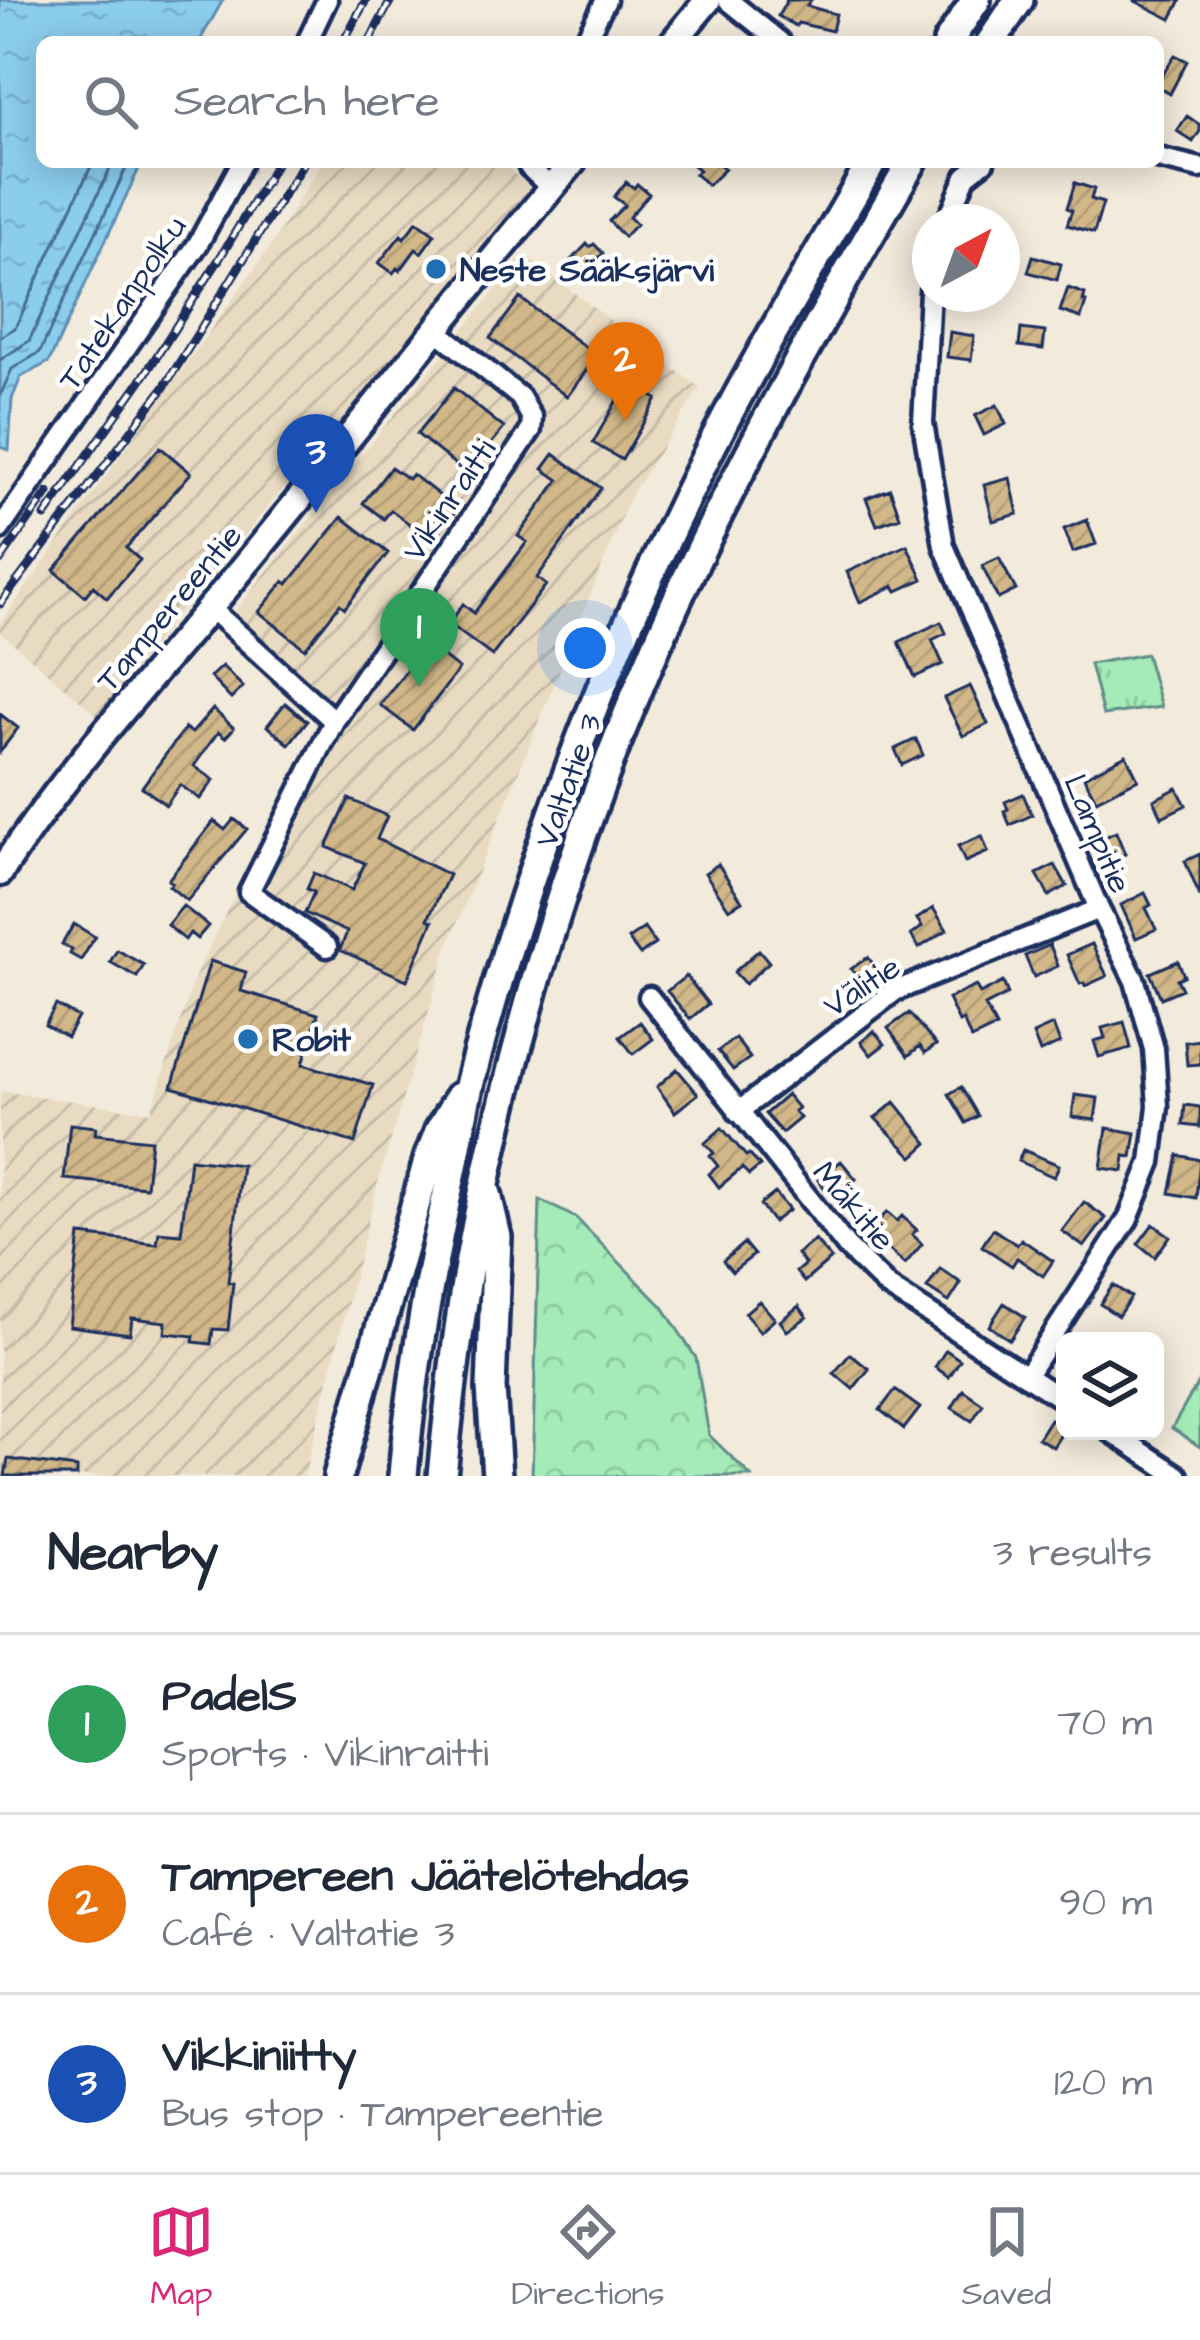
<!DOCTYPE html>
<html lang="en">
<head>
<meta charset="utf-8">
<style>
	body { margin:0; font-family:"Architects Daughter",sans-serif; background:#f6f6f7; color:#1f2937 }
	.controls { position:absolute; right:36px; bottom:36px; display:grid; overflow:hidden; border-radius:18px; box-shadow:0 6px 30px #0003 }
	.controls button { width:108px; height:108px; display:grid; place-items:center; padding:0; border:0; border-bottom:3px solid #e0e1e3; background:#fff; color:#1f2937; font:60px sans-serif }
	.compass { position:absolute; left:912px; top:204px; width:108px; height:108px; border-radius:50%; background:#fff; box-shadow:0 6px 30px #0003; rotate:41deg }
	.you { position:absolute; left:585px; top:648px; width:42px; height:42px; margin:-30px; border:9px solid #fff; border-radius:50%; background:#1a73e8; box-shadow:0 0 0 18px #1a73e833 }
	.badge { display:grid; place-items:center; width:78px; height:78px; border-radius:50%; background:#db2777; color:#fff; font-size:39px; font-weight:700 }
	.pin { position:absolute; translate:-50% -99px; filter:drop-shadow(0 3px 6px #0008) }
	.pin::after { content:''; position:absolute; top:63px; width:42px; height:36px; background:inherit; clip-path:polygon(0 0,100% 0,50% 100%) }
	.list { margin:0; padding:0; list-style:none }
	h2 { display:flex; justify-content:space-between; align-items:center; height:156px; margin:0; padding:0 48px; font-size:51px }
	h2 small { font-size:39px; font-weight:400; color:#747a83 }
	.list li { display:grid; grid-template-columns:78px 1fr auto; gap:36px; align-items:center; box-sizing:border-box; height:180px; padding:0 48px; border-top:3px solid #e0e1e3 }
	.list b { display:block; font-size:45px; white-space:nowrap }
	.list p { margin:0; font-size:39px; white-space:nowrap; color:#747a83 }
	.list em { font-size:39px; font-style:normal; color:#747a83 }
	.icon { flex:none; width:66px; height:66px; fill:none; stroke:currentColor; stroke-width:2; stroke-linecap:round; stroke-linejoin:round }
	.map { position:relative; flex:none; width:1200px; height:1476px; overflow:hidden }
	.search { position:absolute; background:#fff; box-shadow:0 6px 30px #0003; left:36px; right:36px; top:36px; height:132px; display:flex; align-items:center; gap:30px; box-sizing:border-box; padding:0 42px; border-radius:18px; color:#747a83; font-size:45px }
	.sheet { height:696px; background:#fff }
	nav { display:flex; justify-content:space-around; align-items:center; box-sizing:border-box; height:168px; border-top:3px solid #e0e1e3; background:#fff; font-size:33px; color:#747a83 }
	nav a { display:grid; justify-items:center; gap:6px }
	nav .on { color:#db2777 }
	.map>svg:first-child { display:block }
</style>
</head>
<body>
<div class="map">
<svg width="1200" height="1476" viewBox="0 0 1200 1476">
	<defs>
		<pattern id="industrial-furrows" width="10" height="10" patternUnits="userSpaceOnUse" patternTransform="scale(3)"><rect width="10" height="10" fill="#e8dbc2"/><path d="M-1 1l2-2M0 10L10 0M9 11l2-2" fill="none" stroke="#c6bca9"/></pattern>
		<pattern id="grass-tufts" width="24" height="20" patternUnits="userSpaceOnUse" patternTransform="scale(3)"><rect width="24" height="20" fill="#a4ebb7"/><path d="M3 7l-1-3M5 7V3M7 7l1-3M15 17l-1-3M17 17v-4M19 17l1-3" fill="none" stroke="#8dcaa0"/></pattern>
		<pattern id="forest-crowns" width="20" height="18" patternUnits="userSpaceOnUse" patternTransform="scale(3)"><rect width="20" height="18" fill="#a4ebb7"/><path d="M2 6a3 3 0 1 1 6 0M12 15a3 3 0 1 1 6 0" fill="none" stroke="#8dcaa0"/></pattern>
		<pattern id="water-ripples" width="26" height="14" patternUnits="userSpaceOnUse" patternTransform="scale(3)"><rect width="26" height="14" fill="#8bcded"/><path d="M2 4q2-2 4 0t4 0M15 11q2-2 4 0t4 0" fill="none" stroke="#77b0ce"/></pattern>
		<pattern id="building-hatch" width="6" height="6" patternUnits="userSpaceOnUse" patternTransform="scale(3)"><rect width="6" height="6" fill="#d2b888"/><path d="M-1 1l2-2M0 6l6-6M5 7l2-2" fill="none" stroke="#b49e78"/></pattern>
	</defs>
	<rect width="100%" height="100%" fill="#f2eadb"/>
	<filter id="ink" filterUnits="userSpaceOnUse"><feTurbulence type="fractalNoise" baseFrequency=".00833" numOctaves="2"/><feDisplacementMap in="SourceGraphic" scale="24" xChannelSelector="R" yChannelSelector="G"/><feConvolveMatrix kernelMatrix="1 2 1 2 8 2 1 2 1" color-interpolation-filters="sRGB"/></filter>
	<g filter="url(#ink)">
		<path fill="url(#industrial-furrows)" d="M322 162H500L533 190 496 240 191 597 98 716 0 632V624L268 250Z
			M524 255 700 388 630 497 449 943 378 1182 304 1476H0V1091L151 1112 194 978 239 886 248 891 333 722 226 622Z"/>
		<path fill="url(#grass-tufts)" stroke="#608d8a" stroke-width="3" d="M1146 654 1161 707 1103 715 1090 664Z"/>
		<path fill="url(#forest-crowns)" stroke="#608d8a" stroke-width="3" d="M540 1200 576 1218 663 1307 696 1358 709 1435 751 1476H532Z
			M1200 1379V1447L1172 1428Z"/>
		<path fill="url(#water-ripples)" stroke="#5e8eb4" stroke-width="3" d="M0 0H223L199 42H42V162H142L49 362 21 377 12 399 9 450 0 447Z"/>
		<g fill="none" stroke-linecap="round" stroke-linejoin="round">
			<path stroke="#486e97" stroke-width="3" d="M0 337 15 328 93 162
				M0 360 29 341 113 162
				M0 396 12 369 40 352 129 162"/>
		</g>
		<path fill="url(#building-hatch)" stroke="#1b2f5e" stroke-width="3" d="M787 0H811L807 6 836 14 832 31 798 23 796 26 778 16Z
			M1133 0H1181L1171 19Z
			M1175 55 1187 61 1170 94 1158 87V82Z
			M1187 116 1200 125V131L1193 142 1177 131Z
			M689 162H717L725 169 708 185 695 174 699 170Z
			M626 182 634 188 637 184 649 194 629 217 636 224 624 237 609 221 625 205 614 197Z
			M1075 183 1094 189 1091 199 1103 203 1094 233 1067 225 1072 210 1067 208Z
			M417 221 435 234 421 253 416 249 400 271 397 268 393 273 379 263 401 235 404 238Z
			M587 244 590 247 594 244 603 253 580 277 567 265Z
			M1033 256 1061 264 1057 280 1028 272Z
			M1068 288 1085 294 1083 301 1086 302 1081 318 1060 311Z
			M520 298 597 356 567 397 490 338Z
			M1021 329 1045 332 1043 349 1019 346Z
			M950 332 974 336 971 360 947 357Z
			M627 382 657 399 622 460 593 443Z
			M454 388 504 428 467 474 417 434Z
			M997 405 1006 424 984 435 975 416Z
			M160 447 191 473 126 548 140 560 107 598 93 586 85 596 54 570Z
			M554 454 601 488 537 578 546 585 492 656 449 624 463 604 474 613 527 542 518 536 559 480 543 469Z
			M391 467 408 479 412 474 457 509 432 541 391 510 384 519 363 503Z
			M1010 478 1018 514 993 521 984 485Z
			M890 489 900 517 877 525 866 498Z
			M342 517 388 553 345 608 340 604 305 649 259 612 284 581 288 584Z
			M1087 520 1096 544 1073 552 1064 529Z
			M907 545 923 579 897 591 894 586 860 602 847 572Z
			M999 558 1016 590 998 599 982 566Z
			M941 622 946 633 932 640 943 664 915 677 899 642Z
			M426 644 459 669 413 730 380 705Z
			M222 666 243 687 231 699 210 677Z
			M970 686 988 724 963 736 944 698Z
			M285 703 307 721 289 744 267 726Z
			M213 709 234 728 225 738 218 732 194 766 214 780 200 799 180 785 166 805 142 787 185 728 192 733Z
			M0 714 18 728 0 752Z
			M916 739 923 755 902 765 895 749Z
			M1126 755 1138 779 1096 800 1084 777Z
			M1177 788 1186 805 1162 817 1154 800Z
			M1023 794 1032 815 1010 825 1004 811 1008 809 1005 802Z
			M349 799 387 816 377 839 449 875 428 919 433 921 407 980 340 950 347 932 305 913 314 892 307 889 314 873 352 890 365 863 327 847Z
			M234 819 247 829 187 901 169 886 172 883 168 880 214 821 225 830Z
			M1116 832 1125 854 1103 864 1094 842Z
			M982 836 988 852 965 862 958 846Z
			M1200 854V897L1185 861Z
			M718 864 742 901 729 909 705 873Z
			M1055 865 1067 886 1049 896 1037 874Z
			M1145 893 1151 905 1146 908 1156 929 1136 938 1121 905Z
			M183 906 208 926 197 939 190 933 185 940 167 925Z
			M933 908 947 930 919 948 911 935 922 927 917 919Z
			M74 924 95 937 81 960 70 954 72 950 62 944Z
			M644 928 655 944 640 955 628 939Z
			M1092 944 1107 976 1085 986 1084 983 1080 984 1067 955Z
			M1050 945 1058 966 1034 977 1025 956Z
			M117 950 144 965 137 977 110 962Z
			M759 950 769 962 745 984 734 972Z
			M868 957 882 977 845 1003 836 990 856 976 851 969Z
			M210 961 246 972 241 991 318 1014 303 1064 373 1085 355 1143 172 1087Z
			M1178 961 1184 976 1177 979 1182 989 1161 998 1150 973Z
			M686 976 708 1004 690 1019 667 991Z
			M1003 982 1008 994 985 1006 996 1027 971 1039 963 1020 959 1022 948 999 976 986 980 994Z
			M56 1005 78 1017 67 1037 45 1025Z
			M909 1013 936 1045 925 1053 920 1046 908 1056 888 1028Z
			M640 1022 653 1039 633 1054 620 1037Z
			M1124 1022 1131 1048 1099 1057 1094 1041 1105 1038 1102 1028Z
			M1053 1025 1060 1043 1040 1052 1033 1034Z
			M874 1031 885 1044 871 1055 861 1042Z
			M735 1038 750 1058 733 1070 718 1051Z
			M1200 1040V1064L1187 1065 1185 1042Z
			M677 1069 698 1094 675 1112 657 1087Z
			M961 1087 978 1116 966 1123 949 1094Z
			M787 1095 798 1108 794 1111 800 1118 782 1133 765 1114Z
			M1075 1095 1098 1098 1095 1120 1072 1117Z
			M895 1102 928 1143 913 1157 875 1118Z
			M1185 1105 1200 1107V1127L1183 1125Z
			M70 1124 96 1127 95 1134 151 1140 146 1187 64 1179Z
			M722 1128 746 1156 749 1154 760 1166 749 1175 742 1168 719 1187 709 1174 718 1166 710 1156 714 1153 705 1143Z
			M1107 1128 1136 1133 1132 1157 1125 1156 1123 1171 1101 1168Z
			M1023 1150 1059 1165 1054 1177 1018 1161Z
			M1178 1155 1200 1160 1196 1198 1170 1193Z
			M190 1159 242 1165 228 1282 233 1283 228 1330 213 1329 211 1344 193 1342 194 1336 165 1333 166 1322 132 1318 130 1334 69 1326 80 1235 157 1244 159 1232 181 1234Z
			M841 1161 856 1179 844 1188 855 1201 843 1211 818 1180Z
			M775 1193 789 1210 773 1222 760 1205Z
			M1084 1202 1106 1218 1084 1247 1062 1231Z
			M887 1212 897 1221 902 1216 917 1230 912 1234 922 1244 905 1264 869 1232Z
			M1153 1224 1170 1236 1155 1257 1138 1244Z
			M993 1229 1017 1245 1021 1239 1053 1261 1043 1276 1017 1258 1012 1266 982 1246Z
			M815 1240 831 1259 804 1282 796 1272 805 1264 797 1254Z
			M744 1243 754 1255 732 1272 723 1261Z
			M940 1269 961 1283 949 1302 927 1288Z
			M1113 1285 1131 1297 1118 1316 1100 1304Z
			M759 1301 775 1319 760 1332 745 1313Z
			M1004 1303 1025 1317 1010 1340 989 1326Z
			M799 1306 807 1317 787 1331 780 1321Z
			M946 1350 960 1360 949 1377 935 1367Z
			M850 1354 869 1369 853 1389 834 1373Z
			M895 1390 920 1408 904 1429 880 1410Z
			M963 1390 983 1404 972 1421 952 1408Z
			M1050 1419 1065 1428 1053 1447 1038 1438Z
			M8 1459 77 1468V1476H5Z"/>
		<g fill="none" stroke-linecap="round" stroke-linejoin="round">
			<defs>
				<path id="minor" d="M728 0 780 42
					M307 42 327 0
					M584 42 606 0
					M1158 158 1200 168
					M531 162 529 167 551 188
					M947 222 966 176 984 162
					M930 291 923 423 944 546 1099 909 1135 981 1154 1049 1158 1106 1151 1162 1128 1219 1027 1375
					M0 529 198 244 242 162
					M210 608 334 721
					M327 947 249 892 334 721 531 430 532 418 520 397 436 330
					M649 997 847 1247 888 1287 1065 1401
					M738 1112 895 991 1099 909
					M1110 1431 1178 1476"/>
				<path id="major" d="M673 42 708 0
					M0 873C67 768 154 676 233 580 347 442 458 300 573 162"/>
				<path id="highway" d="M948 42 976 0
					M991 42 1019 0
					M487 1194 497 1237 491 1388 497 1476
					M338 1476 429 1157 439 1131 459 1097
					M403 1476C411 1377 429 1278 450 1180 458 1145 463 1108 472 1074 527 867 604 662 699 471 751 365 813 264 872 162
					M442 1476C449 1404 457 1331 470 1260 511 1035 581 810 676 602 746 451 828 306 912 162"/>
			</defs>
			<use href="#minor" stroke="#1b2f5e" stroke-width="27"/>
			<use href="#major" stroke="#1b2f5e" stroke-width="33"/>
			<use href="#highway" stroke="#1b2f5e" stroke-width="36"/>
			<use href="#minor" stroke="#fff" stroke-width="18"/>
			<use href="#major" stroke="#fff" stroke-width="24"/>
			<use href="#highway" stroke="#fff" stroke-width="27"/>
			<defs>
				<path id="rail" d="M343 42 366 0
					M369 42 391 0
					M45 516 144 376 218 261 277 162
					M0 561 48 493
					M0 604 163 389 304 162"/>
			</defs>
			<use href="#rail" stroke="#1b2f5e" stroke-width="9"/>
			<use href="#rail" stroke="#fff" stroke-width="4.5" stroke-dasharray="14" stroke-linecap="butt"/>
		</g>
	</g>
	<g fill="#1f6fb2" stroke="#fff" stroke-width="4.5">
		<circle cx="436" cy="269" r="12"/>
		<circle cx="248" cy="1039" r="12"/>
	</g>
	<g text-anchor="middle" stroke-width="9" stroke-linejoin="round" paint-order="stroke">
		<g font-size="33" font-weight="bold" fill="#1b2f5e" stroke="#fff" text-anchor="start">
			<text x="460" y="281">Neste Sääksjärvi</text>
			<text x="272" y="1051">Robit</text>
		</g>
		<g font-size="33" fill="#1b2f5e" stroke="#fff">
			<text transform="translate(121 302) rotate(-56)" y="12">Tatekanpolku</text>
			<text transform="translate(448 499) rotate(-56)" y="12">Vikinraitti</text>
			<text transform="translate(168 607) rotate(-50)" y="12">Tampereentie</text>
			<text transform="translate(567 780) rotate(-70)" y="12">Valtatie 3</text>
			<text transform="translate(1099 833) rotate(67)" y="12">Lampitie</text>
			<text transform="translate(861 985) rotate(-33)" y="12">Välitie</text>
			<text transform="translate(855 1205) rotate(49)" y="12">Mäkitie</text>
		</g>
	</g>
</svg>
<div class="controls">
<button><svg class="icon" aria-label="layers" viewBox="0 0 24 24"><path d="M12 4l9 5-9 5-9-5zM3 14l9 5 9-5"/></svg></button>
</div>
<svg class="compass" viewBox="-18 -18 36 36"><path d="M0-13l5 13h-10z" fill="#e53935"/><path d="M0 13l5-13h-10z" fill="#747a83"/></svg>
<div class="you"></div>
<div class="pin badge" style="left:419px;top:687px;background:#2e9e5b">1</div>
<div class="pin badge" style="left:625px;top:421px;background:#e8710a">2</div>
<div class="pin badge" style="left:316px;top:513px;background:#1a4fb4">3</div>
<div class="search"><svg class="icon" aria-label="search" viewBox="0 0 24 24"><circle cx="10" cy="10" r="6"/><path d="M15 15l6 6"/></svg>Search here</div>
</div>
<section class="sheet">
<h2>Nearby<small>3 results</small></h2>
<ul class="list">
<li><span class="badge" style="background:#2e9e5b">1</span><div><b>PadelS</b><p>Sports · Vikinraitti</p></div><em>70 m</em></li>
<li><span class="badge" style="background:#e8710a">2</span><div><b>Tampereen Jäätelötehdas</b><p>Café · Valtatie 3</p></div><em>90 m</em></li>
<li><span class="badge" style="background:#1a4fb4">3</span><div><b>Vikkiniitty</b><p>Bus stop · Tampereentie</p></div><em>120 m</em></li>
</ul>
</section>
<nav>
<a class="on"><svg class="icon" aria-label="map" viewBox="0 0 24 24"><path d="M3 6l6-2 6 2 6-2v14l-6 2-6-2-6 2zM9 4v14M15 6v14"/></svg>Map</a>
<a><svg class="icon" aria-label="directions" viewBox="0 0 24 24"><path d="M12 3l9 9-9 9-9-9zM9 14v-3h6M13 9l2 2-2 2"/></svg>Directions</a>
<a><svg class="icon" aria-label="saved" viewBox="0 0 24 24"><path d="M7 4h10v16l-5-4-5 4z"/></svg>Saved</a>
</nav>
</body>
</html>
